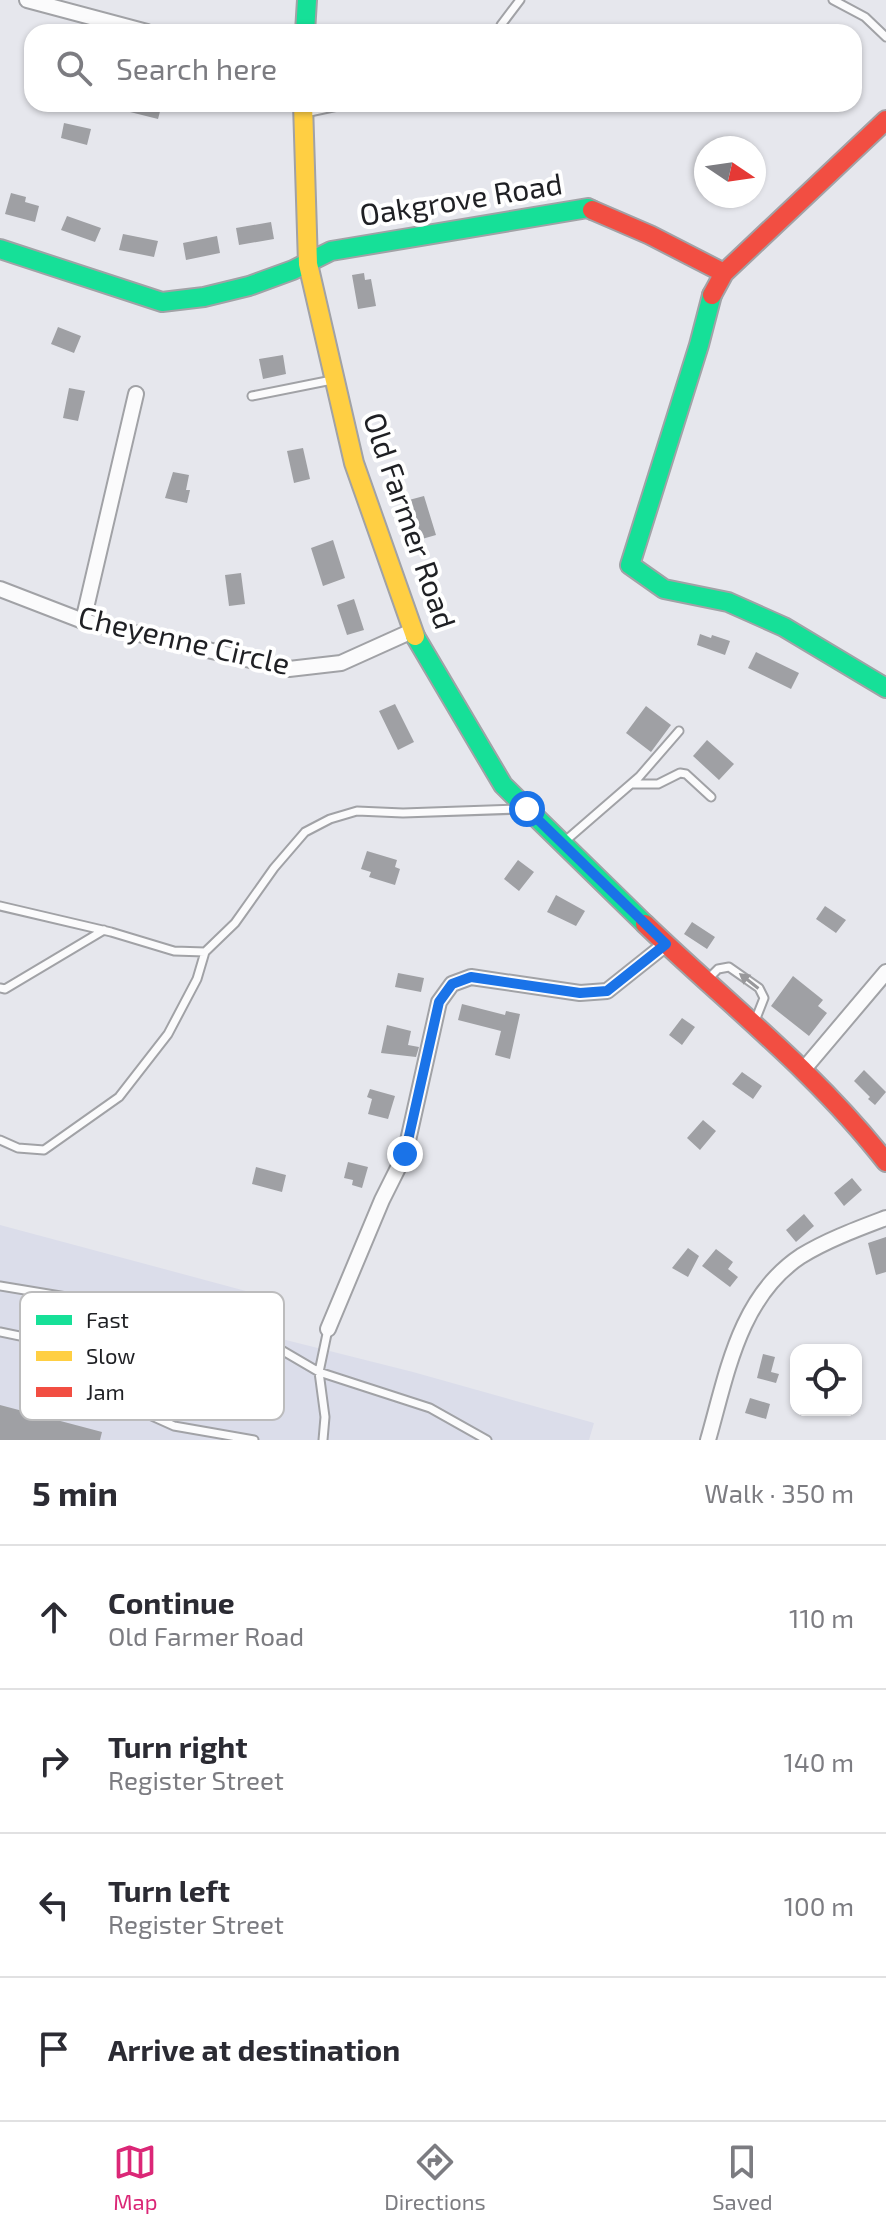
<!DOCTYPE html>
<html lang="en">
<head>
<meta charset="utf-8">
<style>
	body { margin:0; font-family:"Exo 2",sans-serif; background:#f7f7f7; color:#2b2b33 }
	.controls { position:absolute; right:24px; bottom:24px; display:grid; overflow:hidden; border-radius:16px; box-shadow:0 2px 6px #0004 }
	.controls button { width:72px; height:72px; display:grid; place-items:center; padding:0; border:0; border-bottom:2px solid #e1e1e2; background:#fff; color:#2b2b33; font:40px sans-serif }
	.compass { position:absolute; left:694px; top:136px; width:72px; height:72px; border-radius:50%; background:#fff; box-shadow:0 2px 6px #0004; rotate:103deg }
	.stop { position:absolute; width:24px; height:24px; margin:-18px; border:6px solid #1a73e8; border-radius:50%; background:#fff }
	.stop.end { background:#1a73e8; border-color:#fff; box-shadow:0 2px 8px #0008 }
	.list { margin:0; padding:0; list-style:none }
	h2 { display:flex; justify-content:space-between; align-items:center; height:104px; margin:0; padding:0 32px; font-size:34px }
	h2 small { font-size:26px; font-weight:400; color:#7c7c81 }
	.list li { display:grid; grid-template-columns:52px 1fr auto; gap:24px; align-items:center; box-sizing:border-box; height:144px; padding:0 32px; border-top:2px solid #e1e1e2 }
	.list b { display:block; font-size:30px; white-space:nowrap }
	.list p { margin:0; font-size:26px; white-space:nowrap; color:#7c7c81 }
	.list em { font-size:26px; font-style:normal; color:#7c7c81 }
	.icon { flex:none; width:44px; height:44px; fill:none; stroke:currentColor; stroke-width:2; stroke-linecap:round; stroke-linejoin:round }
	.map { position:relative; flex:none; width:886px; height:1440px; overflow:hidden }
	.search { position:absolute; background:#fff; box-shadow:0 2px 6px #0004; left:24px; right:24px; top:24px; height:88px; display:flex; align-items:center; gap:20px; box-sizing:border-box; padding:0 28px; border-radius:24px; color:#7c7c81; font-size:30px }
	.sheet { height:680px; background:#fff }
	nav { display:flex; justify-content:space-around; align-items:center; box-sizing:border-box; height:112px; border-top:2px solid #e1e1e2; background:#fff; font-size:22px; color:#7c7c81 }
	nav a { display:grid; justify-items:center; gap:4px }
	nav .on { color:#db2777 }
	.map>svg:first-child { display:block }
</style>
</head>
<body>
<div class="map">
<svg width="886" height="1440" viewBox="0 0 886 1440">
	<rect width="100%" height="100%" fill="#e6e7ed"/>
	<path fill="#dbddea" d="M0 1225 276 1299 266 1335 413 1372 594 1423 589 1440H0Z"/>
	<path fill="#9fa0a4" d="M111 104H162L158 119 110 107Z
		M64 123 91 129 87 145 61 138Z
		M11 193 26 197 25 202 39 206 35 222 5 214Z
		M67 216 101 228 95 242 61 230Z
		M271 222 274 239 239 245 236 228Z
		M123 234 158 241 154 257 119 250Z
		M217 236 220 253 186 260 183 243Z
		M364 273 365 280 371 279 376 306 358 309 352 275Z
		M58 327 81 336 74 353 51 344Z
		M283 355 286 374 263 379 259 359Z
		M69 388 85 391 78 421 63 418Z
		M303 448 310 479 294 483 287 451Z
		M173 472 189 475 186 490H190L187 503 165 498Z
		M424 496 436 535 422 539 409 500Z
		M333 540 345 578 323 586 311 548Z
		M241 573 245 604 229 606 225 575Z
		M354 599 364 630 347 635 337 605Z
		M700 634 711 638 712 635 730 641 725 655 697 645Z
		M756 652 799 673 791 689 748 668Z
		M395 704 414 742 398 750 379 711Z
		M646 706 671 725 651 752 626 733Z
		M707 740 734 764 719 780 693 756Z
		M367 851 397 860 395 867 400 869 395 885 369 877 371 872 361 869Z
		M518 860 534 872 519 891 504 879Z
		M556 895 585 911 576 926 547 912Z
		M825 906 846 920 836 933 816 919Z
		M692 922 715 937 707 949 684 934Z
		M398 973 424 978 421 992 395 987Z
		M793 976 823 1000 818 1006 827 1013 809 1036 771 1006Z
		M462 1004 505 1015 506 1011 520 1014 510 1059 495 1055 501 1031 458 1020Z
		M682 1018 695 1027 682 1045 669 1035Z
		M387 1025 411 1031 408 1045 419 1047 416 1057 381 1053Z
		M864 1070 886 1092 875 1105 868 1099 870 1097 854 1081Z
		M742 1072 762 1086 753 1099 732 1084Z
		M370 1089 395 1096 388 1119 368 1114 372 1099 367 1097Z
		M703 1120 716 1131 700 1150 687 1138Z
		M348 1162 368 1167 362 1188 352 1185 353 1180 344 1178Z
		M256 1167 286 1175 282 1192 252 1184Z
		M852 1178 862 1190 844 1206 834 1193Z
		M804 1214 814 1226 796 1242 786 1230Z
		M886 1237V1272L876 1275 868 1243Z
		M688 1248 699 1256 688 1277 672 1268Z
		M716 1249 733 1262 728 1269 738 1277 730 1287 702 1266Z
		M763 1354 775 1357 771 1372 779 1374 776 1383 757 1378Z
		M750 1398 770 1404 766 1419 745 1413Z
		M0 1405 102 1432 100 1440H0Z"/>
	<g fill="none" stroke-linecap="round" stroke-linejoin="round">
		<defs>
			<path id="lane" d="M833 0 865 17 886 37
				M500 32 501 25 520 0
				M305 113 347 104
				M252 396 332 380
				M631 784H658L680 773 686 774 711 797
				M564 842 639 777 679 731
				M0 906 111 932 174 951 205 952 235 923 274 868 305 832 330 819 357 811 403 813 521 809
				M708 979 718 969 729 967 759 988 764 998 755 1021
				M0 988 5 989 104 930
				M0 1140 18 1148 44 1150 119 1097 168 1034 197 979 205 952
				M0 1286 133 1308
				M0 1332 126 1358 134 1408 174 1426 254 1440
				M126 1358 133 1308 278 1348 319 1372 430 1408 487 1440
				M323 1440 325 1417 319 1372 328 1329"/>
			<path id="street" d="M27 0 147 32
				M0 589 83 621 289 669 341 663 412 631
				M83 621 136 394
				M804 1069 886 972
				M328 1329 382 1200 405 1154 439 1002 452 984 471 977 580 993 607 991 666 944
				M708 1440C727 1374 739 1297 801 1256 827 1240 857 1229 886 1218"/>
			<path id="fast" d="M305 32 307 0
				M0 249 162 302 204 297 249 286 293 270 331 251 588 208 592 210
				M712 295 699 345 630 565 664 589 728 602 784 627 886 688
				M415 636 503 785 645 924"/>
			<path id="slow" d="M303 104 308 264 354 463 415 636"/>
			<path id="jam" d="M592 210 650 235 724 273
				M712 295 724 273 886 120
				M645 924C727 1003 816 1072 886 1162"/>
		</defs>
		<use href="#lane" stroke="#a1a2a6" stroke-width="11"/>
		<use href="#street" stroke="#a1a2a6" stroke-width="18"/>
		<use href="#fast" stroke="#a1a2a6" stroke-width="22"/>
		<use href="#slow" stroke="#a1a2a6" stroke-width="22"/>
		<use href="#jam" stroke="#a1a2a6" stroke-width="22"/>
		<use href="#lane" stroke="#fbfbfc" stroke-width="7"/>
		<use href="#street" stroke="#fbfbfc" stroke-width="14"/>
		<use href="#fast" stroke="#16e098" stroke-width="18"/>
		<use href="#slow" stroke="#ffcf43" stroke-width="18"/>
		<use href="#jam" stroke="#f24e42" stroke-width="18"/>
	</g>
	<defs><path id="oneway-solid" d="M-6-.8H1V-3.2L6.5 0L1 3.2V.8H-6Z" transform="scale(2)"/></defs>
	<use fill="#98989b" href="#oneway-solid" transform="translate(749 981) rotate(-142)"/>
	<g fill="none" stroke-linecap="round" stroke-linejoin="round">
		<path stroke="#1a73e8" stroke-width="10" d="M405 1154 439 1002 452 984 471 977 580 993 607 991 666 944 527 809"/>
	</g>
	<g text-anchor="middle" stroke-width="8" stroke-linejoin="round" paint-order="stroke">
		<g font-size="30" fill="#1f2024" stroke="#fff">
			<text transform="translate(461 200) rotate(-9)" y="10">Oakgrove Road</text>
			<text transform="translate(409 521) rotate(71)" y="10">Old Farmer Road</text>
			<text transform="translate(184 641) rotate(13)" y="10">Cheyenne Circle</text>
		</g>
	</g>
	<rect x="20" y="1292" width="264" height="128" rx="12" fill="#fff" stroke="#bcbcbd" stroke-width="2"/>
	<rect x="36" y="1315" width="36" height="10" fill="#16e098"/>
	<rect x="36" y="1351" width="36" height="10" fill="#ffcf43"/>
	<rect x="36" y="1387" width="36" height="10" fill="#f24e42"/>
	<g font-size="22" fill="#1f2024">
		<text x="86" y="1328">Fast</text>
		<text x="86" y="1364">Slow</text>
		<text x="86" y="1400">Jam</text>
	</g>
</svg>
<div class="controls">
<button><svg class="icon" aria-label="locate" viewBox="0 0 24 24"><circle cx="12" cy="12" r="6"/><path d="M12 2v4M12 18v4M2 12h4M18 12h4"/></svg></button>
</div>
<svg class="compass" viewBox="-18 -18 36 36"><path d="M0-13l5 13h-10z" fill="#e53935"/><path d="M0 13l5-13h-10z" fill="#7c7c81"/></svg>
<div class="stop" style="left:527px;top:809px"></div>
<div class="stop end" style="left:405px;top:1154px"></div>
<div class="search"><svg class="icon" aria-label="search" viewBox="0 0 24 24"><circle cx="10" cy="10" r="6"/><path d="M15 15l6 6"/></svg>Search here</div>
</div>
<section class="sheet">
<h2>5 min<small>Walk · 350 m</small></h2>
<ul class="list">
<li><svg class="icon" aria-label="ahead" viewBox="0 0 24 24"><path d="M12 20V5M6 11l6-6 6 6"/></svg><div><b>Continue</b><p>Old Farmer Road</p></div><em>110 m</em></li>
<li><svg class="icon" aria-label="right" viewBox="0 0 24 24"><path d="M7 20v-9h11M14 6l5 5-5 5"/></svg><div><b>Turn right</b><p>Register Street</p></div><em>140 m</em></li>
<li><svg class="icon" aria-label="left" viewBox="0 0 24 24"><path d="M17 20v-9H6M10 6l-5 5 5 5"/></svg><div><b>Turn left</b><p>Register Street</p></div><em>100 m</em></li>
<li><svg class="icon" aria-label="arrive" viewBox="0 0 24 24"><path d="M6 21V4h12l-3 4 3 4H6"/></svg><div><b>Arrive at destination</b></div></li>
</ul>
</section>
<nav>
<a class="on"><svg class="icon" aria-label="map" viewBox="0 0 24 24"><path d="M3 6l6-2 6 2 6-2v14l-6 2-6-2-6 2zM9 4v14M15 6v14"/></svg>Map</a>
<a><svg class="icon" aria-label="directions" viewBox="0 0 24 24"><path d="M12 3l9 9-9 9-9-9zM9 14v-3h6M13 9l2 2-2 2"/></svg>Directions</a>
<a><svg class="icon" aria-label="saved" viewBox="0 0 24 24"><path d="M7 4h10v16l-5-4-5 4z"/></svg>Saved</a>
</nav>
</body>
</html>
